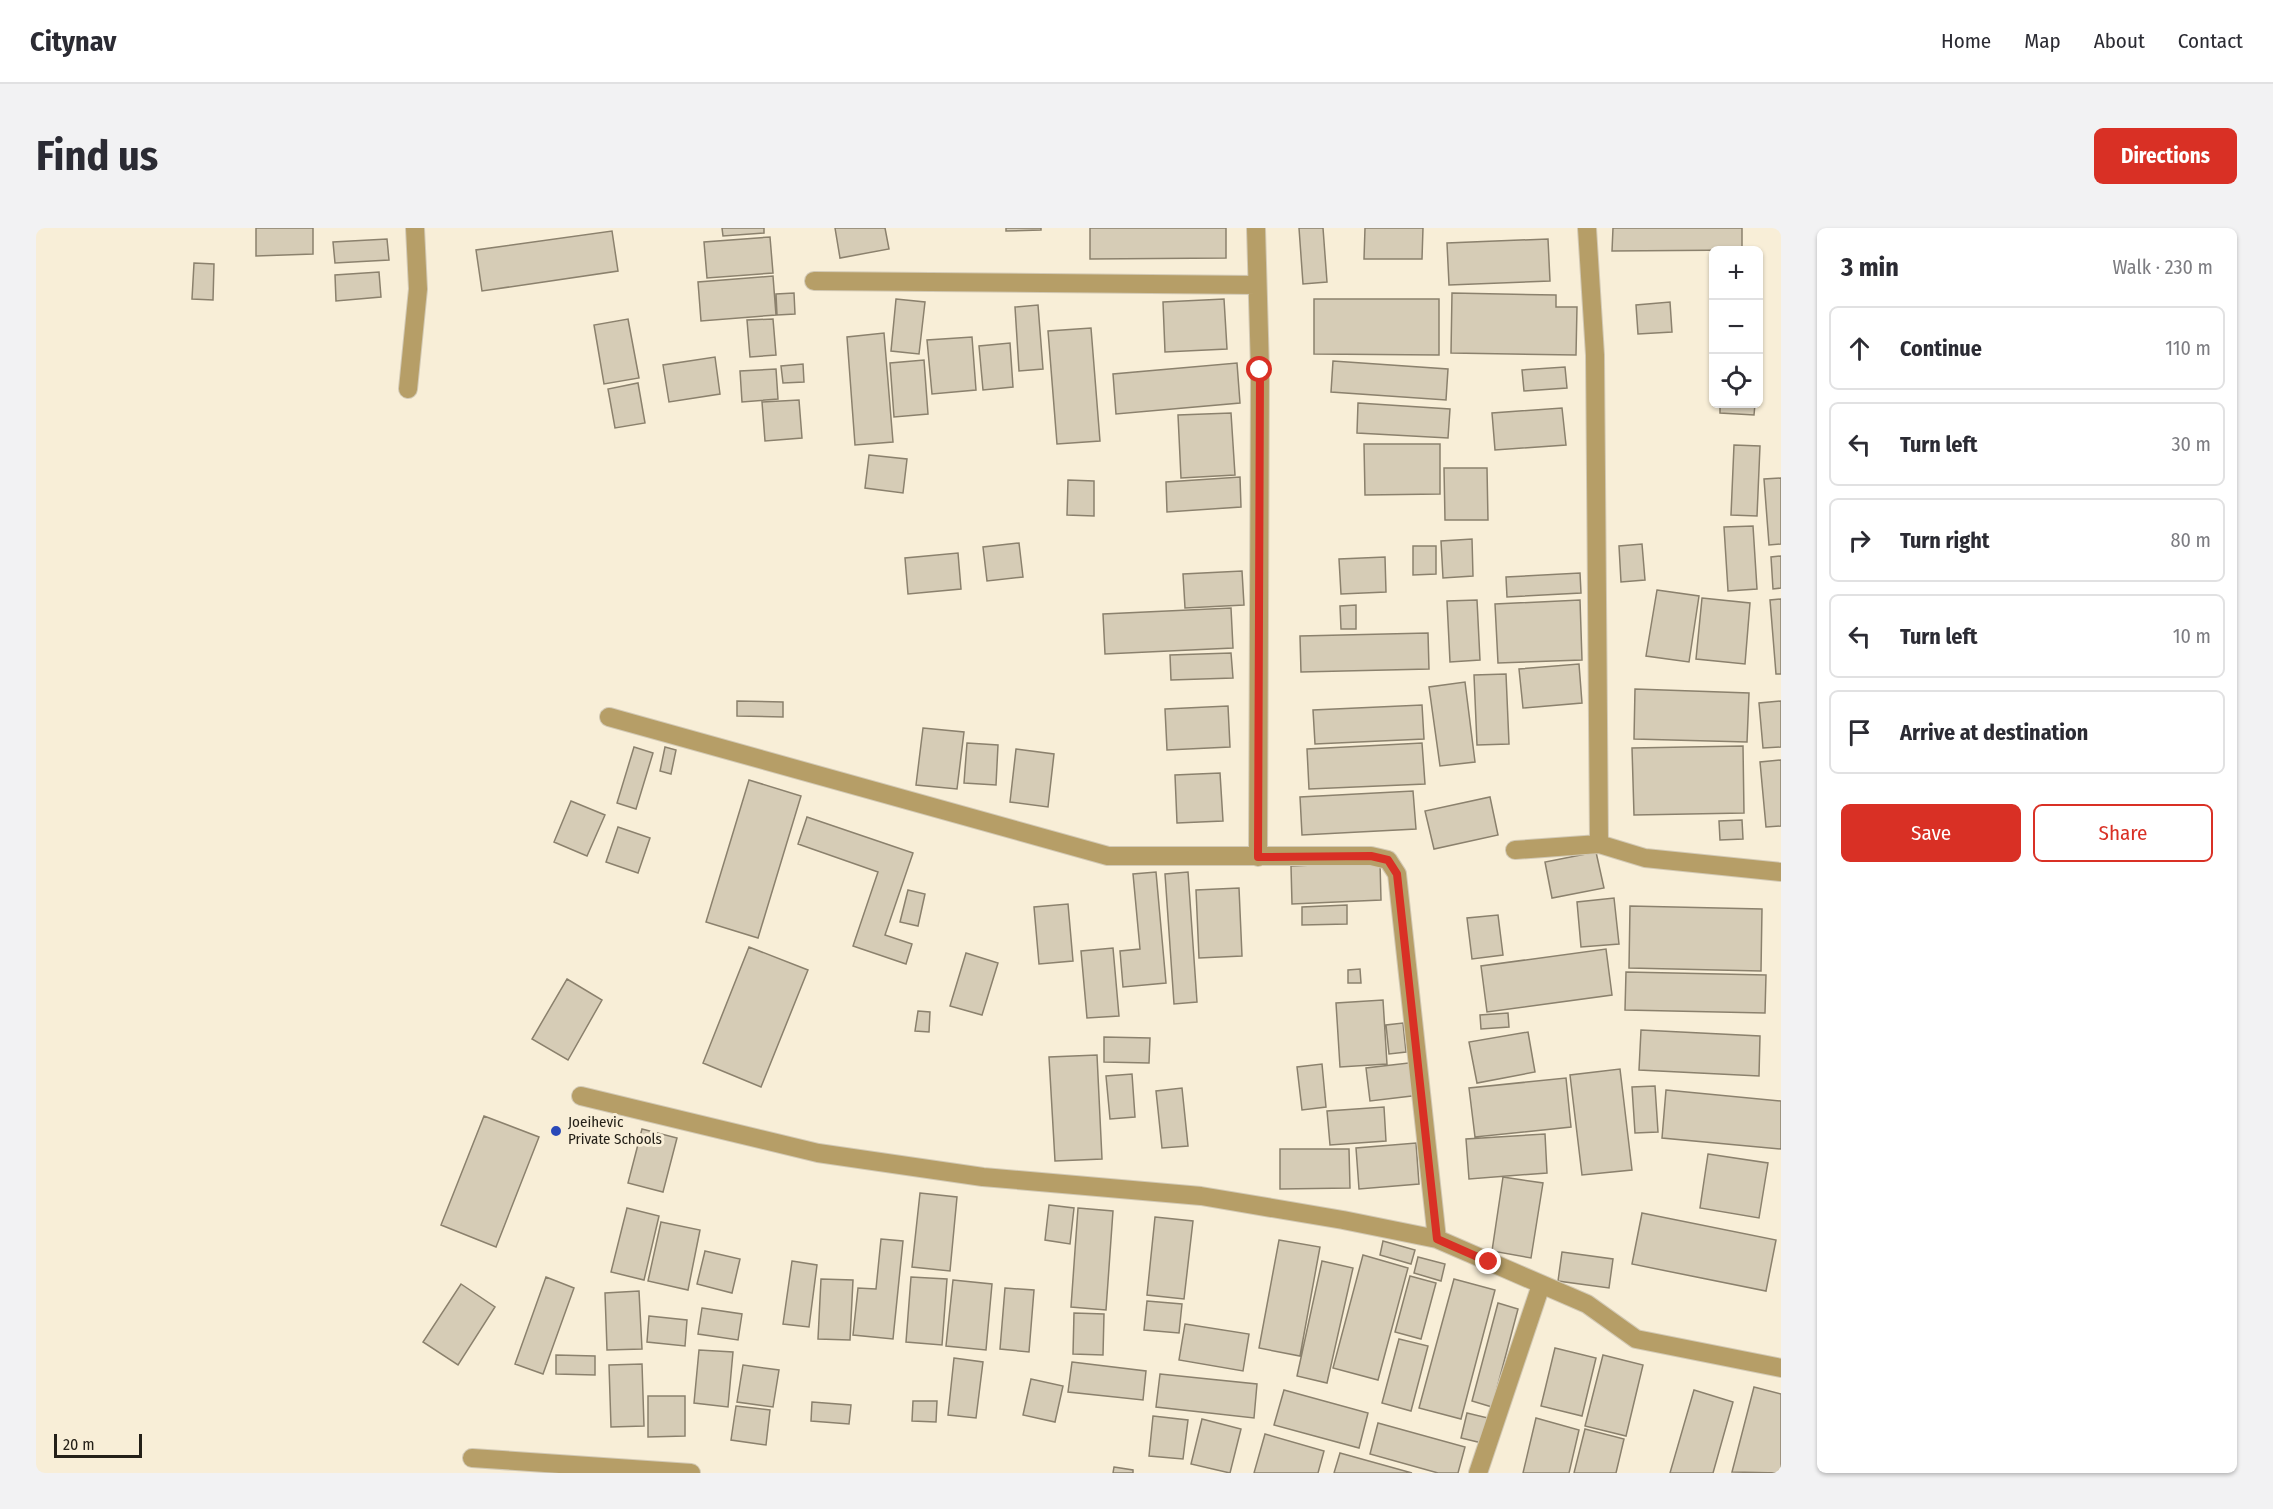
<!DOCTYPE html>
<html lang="en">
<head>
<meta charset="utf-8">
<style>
	body { margin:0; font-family:"Fira Sans Condensed",sans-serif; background:#f2f2f3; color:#2b2b33 }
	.controls { position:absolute; right:18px; top:18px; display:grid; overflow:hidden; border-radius:9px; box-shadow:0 2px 4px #0004 }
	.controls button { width:54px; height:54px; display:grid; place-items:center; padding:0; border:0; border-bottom:2px solid #e1e1e2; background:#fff; color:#2b2b33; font:30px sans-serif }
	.scale { position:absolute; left:18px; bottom:15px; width:88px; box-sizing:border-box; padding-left:6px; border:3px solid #242018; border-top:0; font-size:16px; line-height:21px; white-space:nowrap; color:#242018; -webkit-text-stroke:4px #f8eed7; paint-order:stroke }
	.stop { position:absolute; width:18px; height:18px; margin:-14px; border:4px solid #d93025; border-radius:50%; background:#fff }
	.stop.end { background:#d93025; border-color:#fff; box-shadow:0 2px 6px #0008 }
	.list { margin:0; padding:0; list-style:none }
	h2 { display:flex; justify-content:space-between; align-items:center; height:78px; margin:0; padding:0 24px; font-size:26px }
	h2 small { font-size:20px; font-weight:400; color:#7c7c81 }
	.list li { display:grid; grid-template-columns:39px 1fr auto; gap:18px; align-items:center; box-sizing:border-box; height:84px; margin:0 12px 12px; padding:0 12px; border:2px solid #e1e1e2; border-radius:9px }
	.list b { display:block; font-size:22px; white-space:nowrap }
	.list em { font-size:20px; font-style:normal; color:#7c7c81 }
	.actions { display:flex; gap:12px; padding:18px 24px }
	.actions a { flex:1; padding:14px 0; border:2px solid #d93025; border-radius:9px; text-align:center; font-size:21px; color:#d93025 }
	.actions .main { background:#d93025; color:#fff }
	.icon { flex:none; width:33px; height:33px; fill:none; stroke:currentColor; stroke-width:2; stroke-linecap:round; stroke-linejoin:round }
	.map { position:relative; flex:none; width:1745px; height:1245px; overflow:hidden; border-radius:9px }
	header { display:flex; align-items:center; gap:36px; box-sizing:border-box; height:84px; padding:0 30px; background:#fff; border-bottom:2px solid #e1e1e2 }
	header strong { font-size:28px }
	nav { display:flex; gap:33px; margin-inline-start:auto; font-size:21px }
	.intro { display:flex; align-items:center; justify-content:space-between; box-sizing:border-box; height:144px; padding:0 36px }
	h1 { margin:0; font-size:42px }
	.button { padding:15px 27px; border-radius:9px; background:#d93025; color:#fff; font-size:21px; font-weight:700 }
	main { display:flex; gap:36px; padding:0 36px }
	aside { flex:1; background:#fff; border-radius:9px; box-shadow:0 2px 4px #0004 }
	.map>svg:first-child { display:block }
</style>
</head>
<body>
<header>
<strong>Citynav</strong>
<nav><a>Home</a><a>Map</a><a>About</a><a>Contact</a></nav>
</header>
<div class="intro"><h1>Find us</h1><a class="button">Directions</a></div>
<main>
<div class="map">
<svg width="1745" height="1245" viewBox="0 0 1745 1245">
	<rect width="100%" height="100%" fill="#f8eed7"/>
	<path fill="#d6ccb6" stroke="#8b816d" stroke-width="1.5" d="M220 0H277V26L220 28Z
		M686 0H728V5L687 8Z
		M799 0H849L853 21 804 30Z
		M970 0H1005V2L970 3Z
		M1054 0H1190V30L1054 31Z
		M1263 0H1287L1291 54 1267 56Z
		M1329 0H1387L1386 31H1328Z
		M1577 0H1706V22L1576 23Z
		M576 3 582 43 446 63 440 22Z
		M734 9 737 45 671 50 668 14Z
		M351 11 353 32 299 35 297 14Z
		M1512 11 1514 53 1413 57 1411 15Z
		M158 35 178 36 177 72 156 71Z
		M343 44 345 69 300 73 299 47Z
		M737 48 740 87 665 93 662 54Z
		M758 65 759 86 741 87 740 66Z
		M1416 65 1520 67V79H1541L1540 127 1415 125Z
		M860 71 889 74 883 126 855 123Z
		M1188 71 1191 121 1129 124 1127 74Z
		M1278 71H1403V127L1278 126Z
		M1634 74 1636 104 1602 106 1600 77Z
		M1002 77 1007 141 983 143 979 79Z
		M592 91 603 150 568 156 558 97Z
		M737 91 740 127 714 129 711 92Z
		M1055 100 1064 213 1021 216 1012 103Z
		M848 105 857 214 819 217 811 109Z
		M936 109 940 162 896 166 891 112Z
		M974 115 977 159 947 162 943 118Z
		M679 129 684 166 633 174 627 137Z
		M888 132 892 186 858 189 854 135Z
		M1297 133 1412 141 1410 172 1295 164Z
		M1201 135 1204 175 1080 186 1077 146Z
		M767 136 768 154 747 155 745 138Z
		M1529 139 1531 160 1488 163 1486 142Z
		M740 141 742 171 706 174 704 143Z
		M602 155 609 195 579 200 572 161Z
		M763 172 766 210 729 213 726 174Z
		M1322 175 1414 181 1412 210 1321 205Z
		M1684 176H1719L1718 187 1684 185Z
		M1526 180 1530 217 1459 222 1456 185Z
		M1195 185 1199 247 1145 250 1142 187Z
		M1328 216H1404V266L1329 267Z
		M1698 217 1724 218 1721 288 1695 287Z
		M833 227 871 231 867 265 829 260Z
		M1408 240H1451L1452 292H1409Z
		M1204 249 1205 279 1131 284 1130 254Z
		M1745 250V316L1733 317 1728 251Z
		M1032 252 1058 253V288L1031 287Z
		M1717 298 1721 361 1692 363 1688 299Z
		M1436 311 1437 348 1407 350 1405 313Z
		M983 315 987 349 951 353 947 319Z
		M1606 316 1609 352 1585 354 1583 318Z
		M1377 318H1400V346L1377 347Z
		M922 325 925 361 872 366 869 330Z
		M1745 328V360L1737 361 1735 329Z
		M1349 329 1350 364 1305 366 1303 331Z
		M1206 343 1208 377 1149 380 1147 346Z
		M1544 345 1545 365 1471 369 1470 349Z
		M1621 362 1663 368 1653 434 1610 428Z
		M1666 370 1714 375 1709 436 1660 431Z
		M1745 371V446H1740L1734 372Z
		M1441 372 1444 432 1414 434 1411 373Z
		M1544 372 1546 432 1462 435 1459 376Z
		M1320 377V401H1305L1304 378Z
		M1195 380 1197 420 1069 426 1067 386Z
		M1392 405 1393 441 1265 444 1264 408Z
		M1195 425 1197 450 1135 452 1134 427Z
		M1543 436 1546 475 1487 480 1483 441Z
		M1470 446 1473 516 1441 517 1438 447Z
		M1429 454 1439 534 1404 538 1393 459Z
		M1599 461 1713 465 1711 514 1598 511Z
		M701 473 747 474V489L701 488Z
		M1745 473V519L1727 520 1723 475Z
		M1386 477 1388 511 1279 516 1277 482Z
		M1192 478 1194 519 1131 522 1129 481Z
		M887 500 928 504 921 561 880 557Z
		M931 515 962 517 960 557 928 555Z
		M1386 515 1389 556 1273 561 1271 521Z
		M1707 518 1708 585 1598 587 1596 520Z
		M598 519 617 525 600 581 581 575Z
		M629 519 640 522 635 546 624 543Z
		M980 521 1018 526 1012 579 974 574Z
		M1745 532V598L1730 599 1724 534Z
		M1184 545 1187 593 1141 595 1139 547Z
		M713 552 765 568 722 710 670 694Z
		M1377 563 1380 601 1266 607 1264 569Z
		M1454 569 1462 607 1398 621 1389 583Z
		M535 573 569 587 551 628 518 614Z
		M771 589 877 625 849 707 876 716 870 736 817 718 842 644 762 616Z
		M1706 592 1707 611 1684 612 1683 593Z
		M582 599 614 610 602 645 570 634Z
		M1560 624 1568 660 1516 670 1509 634Z
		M1344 634 1345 672 1256 676 1255 638Z
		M1120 644 1130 755 1087 759 1084 723 1104 721 1097 646Z
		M1152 644 1161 774 1138 776 1129 646Z
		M1203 660 1206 728 1163 730 1160 662Z
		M872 662 889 666 882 698 864 694Z
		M1578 670 1583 716 1545 719 1541 674Z
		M1032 676 1037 733 1003 736 998 679Z
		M1311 677V696L1266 697V679Z
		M1594 678 1726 681 1725 743 1593 740Z
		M1462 687 1467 727 1436 731 1431 690Z
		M713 719 772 742 725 859 667 835Z
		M1077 720 1083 788 1051 790 1045 723Z
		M1570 721 1576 767 1451 784 1445 738Z
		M930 725 962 735 946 787 914 778Z
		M1324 741 1325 755H1312V742Z
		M1590 744 1730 747 1729 785 1589 782Z
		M531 751 566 772 532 832 496 811Z
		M1347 772 1351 836 1304 839 1300 775Z
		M882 783 894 784 893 804 879 803Z
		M1472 785 1473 799 1445 801 1444 787Z
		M1367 795 1370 824 1353 826 1350 797Z
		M1605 802 1724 808 1723 848 1603 842Z
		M1492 804 1499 844 1441 855 1433 814Z
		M1068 809 1114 810 1113 835 1068 834Z
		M1061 827 1066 931 1019 933 1013 829Z
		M1381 834 1384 867 1334 873 1330 840Z
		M1286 836 1290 879 1266 882 1261 839Z
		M1584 841 1596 942 1546 947 1534 847Z
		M1096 846 1099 889 1074 891 1070 848Z
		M1530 850 1535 899 1439 909 1433 860Z
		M1619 858 1622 904 1599 905 1596 859Z
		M1146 860 1152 918 1126 920 1120 863Z
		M1630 862 1745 873V921L1626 910Z
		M1348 879 1350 913 1294 917 1291 883Z
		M448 888 503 909 460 1019 405 997Z
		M606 901 641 910 627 964 592 955Z
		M1509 906 1511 945 1433 951 1430 911Z
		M1380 915 1383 956 1323 961 1320 920Z
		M1244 921H1313L1314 960 1244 961Z
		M1672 926 1732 935 1723 990 1664 980Z
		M1467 949 1507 955 1495 1030 1456 1023Z
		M884 965 921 969 914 1043 876 1039Z
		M1013 977 1038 980 1034 1016 1009 1012Z
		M591 980 623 988 608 1052 575 1044Z
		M1042 980 1077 983 1070 1082 1035 1079Z
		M1606 985 1740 1012 1730 1063 1596 1036Z
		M1119 989 1157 993 1148 1071 1111 1067Z
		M625 994 664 1002 652 1062 612 1053Z
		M845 1011 867 1013 857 1111 817 1107 822 1060 840 1061Z
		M1243 1012 1284 1019 1264 1128 1223 1120Z
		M1347 1013 1379 1022 1375 1036 1344 1027Z
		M669 1023 704 1031 696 1065 661 1056Z
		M1526 1024 1577 1031 1573 1060 1522 1053Z
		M1327 1027 1372 1040 1342 1152 1297 1140Z
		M1382 1029 1409 1036 1405 1053 1378 1045Z
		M756 1033 781 1037 773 1099 747 1096Z
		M1286 1033 1317 1040 1291 1155 1261 1148Z
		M1374 1048 1400 1055 1385 1111 1359 1104Z
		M510 1049 538 1060 507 1146 479 1136Z
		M875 1049 911 1051 906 1117 870 1114Z
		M785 1051 817 1052 814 1112 782 1111Z
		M1418 1051 1459 1062 1425 1191 1383 1180Z
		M917 1052 956 1056 950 1122 910 1118Z
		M425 1056 459 1079 422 1137 387 1114Z
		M969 1060 998 1062 993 1124 964 1121Z
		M603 1063 606 1121 571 1122 569 1065Z
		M1111 1073 1146 1076 1143 1105 1108 1102Z
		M1462 1075 1482 1081 1456 1179 1436 1173Z
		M666 1080 706 1086 702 1112 662 1106Z
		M1038 1085 1068 1086 1067 1127 1037 1126Z
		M613 1088 651 1092 649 1118 611 1114Z
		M1149 1096 1213 1106 1207 1143 1143 1132Z
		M1363 1111 1392 1118 1375 1183 1346 1175Z
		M1519 1120 1560 1130 1546 1188 1505 1178Z
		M663 1122 697 1124 692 1179 658 1175Z
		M520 1127 559 1128V1147L520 1146Z
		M1567 1127 1607 1137 1590 1208 1549 1198Z
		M918 1130 947 1134 940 1190 912 1187Z
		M1036 1134 1110 1143 1107 1172 1032 1164Z
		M606 1136 608 1198 575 1199 573 1137Z
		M707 1137 743 1142 737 1179 701 1174Z
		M1124 1146 1221 1156 1218 1190 1120 1179Z
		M995 1151 1027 1158 1019 1194 987 1187Z
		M1718 1159 1745 1166V1245L1696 1244Z
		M1248 1162 1332 1185 1323 1220 1238 1197Z
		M1658 1162 1697 1174 1677 1245H1634Z
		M612 1168H649V1208L612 1209Z
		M877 1173H901L900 1194 876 1193Z
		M776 1174 815 1177 813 1196 775 1193Z
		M700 1178 734 1182 730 1217 695 1212Z
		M1431 1185 1452 1190 1446 1215 1425 1210Z
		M1117 1188 1152 1192 1147 1231 1113 1228Z
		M1500 1190 1543 1202 1533 1245H1487Z
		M1166 1191 1205 1201 1194 1245 1155 1236Z
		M1342 1195 1429 1219 1422 1245H1402L1334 1226Z
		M1549 1201 1588 1211 1580 1245H1538Z
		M1229 1206 1288 1223 1282 1245H1218Z
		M1304 1225 1376 1245H1298Z
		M1078 1239 1097 1242V1245H1077Z"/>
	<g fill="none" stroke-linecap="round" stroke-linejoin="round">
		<defs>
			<path id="minor" d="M1220 0 1224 142 1222 629
				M1551 0 1559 127 1563 616
				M778 53 1221 57
				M372 161 382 61 379 0
				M573 489 1072 628H1335L1352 632 1361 646 1401 1011
				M1479 622 1563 616 1609 630 1745 644
				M545 868 782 925 947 949 1165 968 1307 992 1401 1011 1551 1076 1600 1111 1745 1140
				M436 1230 655 1245
				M1442 1245 1505 1057"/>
		</defs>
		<use href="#minor" stroke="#d2c9b5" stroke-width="20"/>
		<use href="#minor" stroke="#b69e67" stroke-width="18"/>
	</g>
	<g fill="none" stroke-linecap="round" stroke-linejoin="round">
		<path stroke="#d93025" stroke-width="8" d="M1224 142 1222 629 1335 628 1352 632 1361 646 1401 1011 1453 1034"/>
	</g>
	<circle fill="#2948b8" stroke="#f8eed7" stroke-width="2" cx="520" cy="903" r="6"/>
	<g text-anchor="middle" stroke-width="6" stroke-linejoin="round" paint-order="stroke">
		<g font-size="15" fill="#242018" stroke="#f8eed7" text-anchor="start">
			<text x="532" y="899">Joeihevic<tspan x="532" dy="17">Private Schools</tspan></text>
		</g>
	</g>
</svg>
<div class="controls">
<button>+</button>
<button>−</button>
<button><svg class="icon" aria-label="locate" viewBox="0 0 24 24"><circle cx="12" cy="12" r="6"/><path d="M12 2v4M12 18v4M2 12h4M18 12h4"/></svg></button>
</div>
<div class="scale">20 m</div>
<div class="stop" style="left:1224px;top:142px"></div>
<div class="stop end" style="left:1453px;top:1034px"></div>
</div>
<aside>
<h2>3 min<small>Walk · 230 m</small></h2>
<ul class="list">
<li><svg class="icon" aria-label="ahead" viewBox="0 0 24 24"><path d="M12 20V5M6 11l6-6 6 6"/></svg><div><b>Continue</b></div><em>110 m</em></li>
<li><svg class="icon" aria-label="left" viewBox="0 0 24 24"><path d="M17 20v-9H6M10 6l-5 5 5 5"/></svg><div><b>Turn left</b></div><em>30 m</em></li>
<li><svg class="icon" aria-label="right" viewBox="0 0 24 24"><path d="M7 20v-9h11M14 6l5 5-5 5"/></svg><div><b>Turn right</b></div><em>80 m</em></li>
<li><svg class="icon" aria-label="left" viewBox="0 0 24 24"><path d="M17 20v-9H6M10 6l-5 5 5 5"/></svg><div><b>Turn left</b></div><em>10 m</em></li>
<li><svg class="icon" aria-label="arrive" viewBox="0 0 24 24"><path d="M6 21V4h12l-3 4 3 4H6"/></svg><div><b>Arrive at destination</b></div></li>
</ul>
<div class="actions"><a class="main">Save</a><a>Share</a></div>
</aside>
</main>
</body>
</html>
